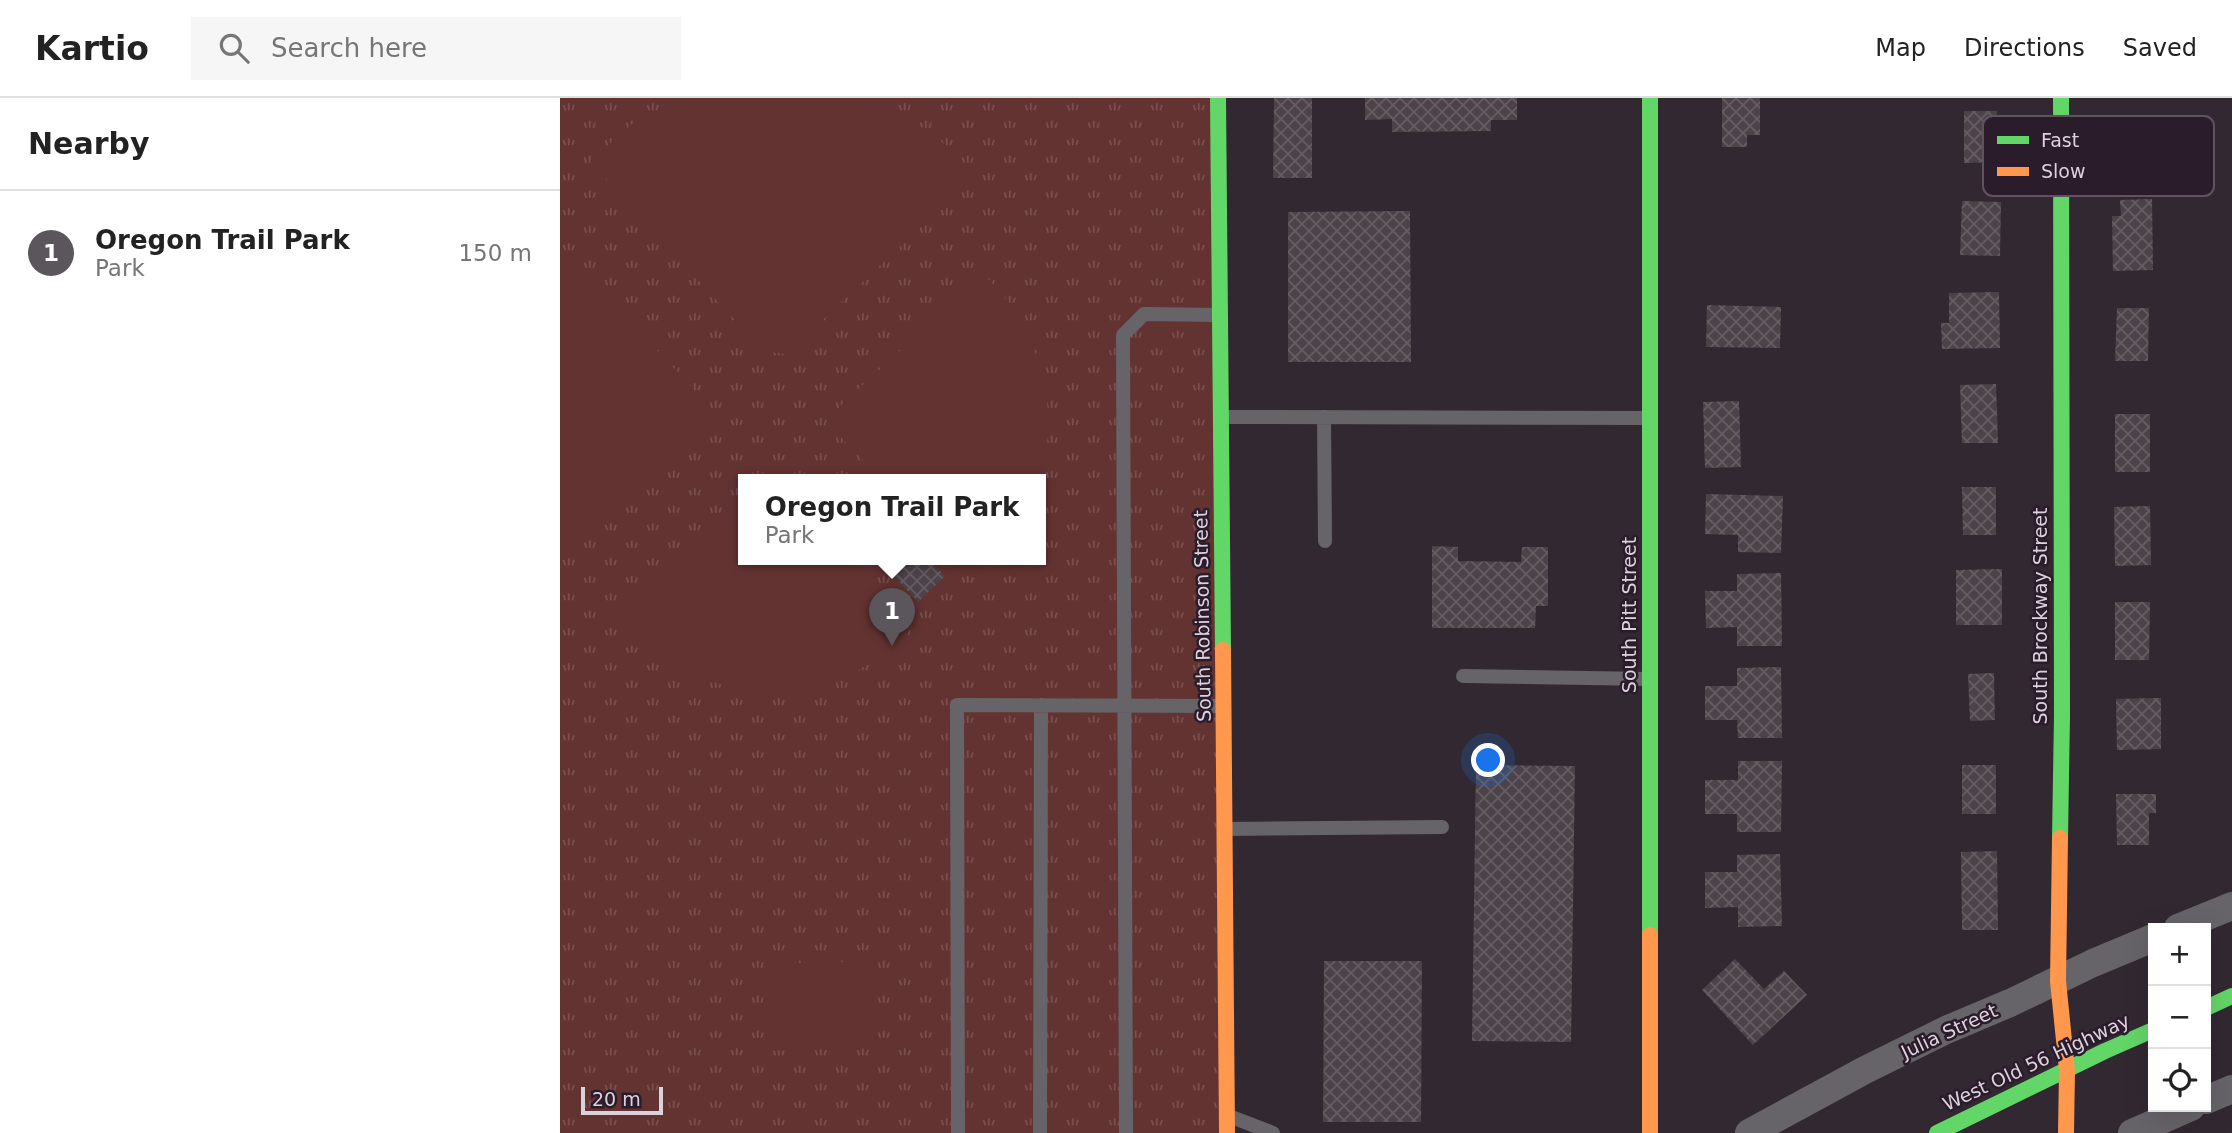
<!DOCTYPE html>
<html lang="en">
<head>
<meta charset="utf-8">
<style>
	body { margin:0; font-family:"DejaVu Sans",sans-serif; background:#f6f6f6; color:#222 }
	.controls { position:absolute; right:21px; bottom:21px; display:grid; overflow:hidden; border-radius:0px; box-shadow:0 7px 28px #0002 }
	.controls button { width:63px; height:63px; display:grid; place-items:center; padding:0; border:0; border-bottom:2px solid #e0e0e0; background:#fff; color:#222; font:35px sans-serif }
	.scale { position:absolute; left:21px; bottom:18px; width:82px; box-sizing:border-box; padding-left:7px; border:4px solid #dcd2dc; border-top:0; font-size:19px; line-height:24px; white-space:nowrap; color:#dcd2dc; -webkit-text-stroke:5px #2b1c2b; paint-order:stroke }
	.you { position:absolute; left:929px; top:663px; width:24px; height:24px; margin:-18px; border:5px solid #fff; border-radius:50%; background:#1a73e8; box-shadow:0 0 0 10px #1a73e833 }
	.badge { display:grid; place-items:center; width:46px; height:46px; border-radius:50%; background:#5b565b; color:#fff; font-size:23px; font-weight:700 }
	.pin { position:absolute; translate:-50% -58px; filter:drop-shadow(0 2px 4px #0008) }
	.pin::after { content:''; position:absolute; top:37px; width:24px; height:21px; background:inherit; clip-path:polygon(0 0,100% 0,50% 100%) }
	.popup { position:absolute; left:178px; top:376px; width:308px; height:91px; box-sizing:border-box; display:grid; place-content:center; border-radius:0px; background:#fff; filter:drop-shadow(0 2px 5px #0005); font-size:23px; white-space:nowrap; color:#767676 }
	.popup b { font-size:26px; color:#222 }
	.popup::after { content:''; position:absolute; left:50%; top:100%; margin-left:-14px; border:14px solid transparent; border-top-color:#fff }
	.list { margin:0; padding:0; list-style:none }
	h2 { display:flex; justify-content:space-between; align-items:center; height:91px; margin:0; padding:0 28px; font-size:30px }
	h2 small { font-size:23px; font-weight:400; color:#767676 }
	.list li { display:grid; grid-template-columns:46px 1fr auto; gap:21px; align-items:center; box-sizing:border-box; height:126px; padding:0 28px; border-top:2px solid #e0e0e0 }
	.list b { display:block; font-size:26px; white-space:nowrap }
	.list p { margin:0; font-size:23px; white-space:nowrap; color:#767676 }
	.list em { font-size:23px; font-style:normal; color:#767676 }
	.icon { flex:none; width:38px; height:38px; fill:none; stroke:currentColor; stroke-width:2; stroke-linecap:round; stroke-linejoin:round }
	.map { position:relative; flex:none; width:1672px; height:1035px; overflow:hidden }
	header { display:flex; align-items:center; gap:42px; box-sizing:border-box; height:98px; padding:0 35px; background:#fff; border-bottom:2px solid #e0e0e0 }
	header strong { font-size:33px }
	nav { display:flex; gap:38px; margin-inline-start:auto; font-size:24px }
	.search { width:490px; height:63px; background:#f6f6f6; display:flex; align-items:center; gap:18px; box-sizing:border-box; padding:0 24px; border-radius:0px; color:#767676; font-size:26px }
	main { display:flex }
	aside { flex:1; background:#fff }
	.map>svg:first-child { display:block }
</style>
</head>
<body>
<header>
<strong>Kartio</strong>
<div class="search"><svg class="icon" aria-label="search" viewBox="0 0 24 24"><circle cx="10" cy="10" r="6"/><path d="M15 15l6 6"/></svg>Search here</div>
<nav><a>Map</a><a>Directions</a><a>Saved</a></nav>
</header>
<main>
<aside>
<h2>Nearby<small></small></h2>
<ul class="list">
<li><span class="badge">1</span><div><b>Oregon Trail Park</b><p>Park</p></div><em>150 m</em></li>
</ul>
</aside>
<div class="map">
<svg width="1672" height="1035" viewBox="0 0 1672 1035">
	<defs>
		<pattern id="park-tufts" width="24" height="20" patternUnits="userSpaceOnUse" patternTransform="scale(1.75)"><rect width="24" height="20" fill="#633332"/><path d="M3 7l-1-3M5 7V3M7 7l1-3M15 17l-1-3M17 17v-4M19 17l1-3" fill="none" stroke="#79504f"/></pattern>
		<pattern id="building-cross-hatch" width="8" height="8" patternUnits="userSpaceOnUse" patternTransform="scale(1.75)"><rect width="8" height="8" fill="#4c4349"/><path d="M0 0l8 8M0 8l8-8" fill="none" stroke="#655d63"/></pattern>
	</defs>
	<rect width="100%" height="100%" fill="#322832"/>
	<path fill="url(#park-tufts)" fill-rule="evenodd" d="M0 0H658L667 1035H0ZM183 382H481V462H183Z"/>
	<path fill="#633332" d="M125 0H311L341 14 383 45 414 78 227 256 203 253 30 63 72 26Z
		M13 162 149 308 147 329 5 461 0 456V175Z
		M423 176C476 225 505 312 478 382H322L278 336 279 309Z
		M183 399V462H293L353 528 329 554 293 575 251 591 203 595 163 587 120 572 53 520Z
		M398 462H428L412 476Z
		M316 863 318 950 204 953 203 866Z"/>
	<path fill="url(#building-cross-hatch)" d="M714 0H752V80H713Z
		M805 0H957V22H931V33L832 34V21L805 22Z
		M1162 0H1200V37H1187V49H1162Z
		M1404 13H1437L1438 64 1404 65Z
		M1621 27V50L1589 51 1590 80 1561 81V28Z
		M1592 101 1593 172 1553 173 1552 118H1561L1560 102Z
		M1402 103 1441 104 1440 158 1400 157Z
		M850 113 851 264H728V114Z
		M1439 194 1440 250 1382 251 1381 225H1389V195Z
		M1147 207 1221 209 1220 250 1146 249Z
		M1557 210H1589L1588 263H1555Z
		M1436 286 1438 345H1402L1400 287Z
		M1179 303 1181 369 1145 370 1143 304Z
		M1555 316H1590V374H1555Z
		M1402 389H1436V437H1403Z
		M1146 396 1223 398 1221 455 1178 454V437L1145 436Z
		M1590 408 1591 467 1555 468 1554 409Z
		M872 448 898 449V463L961 464 962 449H988V508H976L975 530H872Z
		M319 462H370L385 478 358 504Z
		M1442 471V527H1396V472Z
		M1221 475 1222 548H1177V529L1146 530 1145 493H1177V476Z
		M1555 504H1590L1589 562H1555Z
		M1221 569 1222 640H1178L1177 622H1145V588H1177V570Z
		M1434 575 1435 622 1410 623 1408 576Z
		M1601 600V651L1557 652 1556 601Z
		M1178 663H1222L1221 734H1177V716H1145V682H1178Z
		M916 667 1015 668 1011 944 912 943Z
		M1402 667H1436V716H1402Z
		M1556 696H1596V715H1589V747H1557Z
		M1437 753 1438 832H1402L1401 754Z
		M1220 756 1222 828 1178 829V809L1145 810V774H1177V757Z
		M1175 861 1204 891 1224 873 1247 897 1193 947 1142 892Z
		M764 863H862L861 1024H763Z"/>
	<g fill="none" stroke-linecap="round" stroke-linejoin="round">
		<path stroke="#666468" stroke-width="14" d="M663 319 1090 320
			M764 319 765 443
			M903 578 1089 581
			M666 731 882 729
			M669 1018 713 1035
			M398 1035 397 607 663 608
			M480 1035 481 607
			M566 1035 563 237 584 216 659 217"/>
		<path stroke="#666468" stroke-width="28" d="M1618 830 1672 808
			M1646 1002 1672 991
			M1189 1035 1305 972 1386 932 1450 905 1533 865 1593 840
			M1572 1035 1631 1009"/>
		<path stroke="#63d668" stroke-width="16" d="M658 0 663 552
			M1090 0V837
			M1500 740 1502 618 1501 0
			M1646 910 1672 898
			M1377 1035 1545 953 1593 932"/>
		<path stroke="#ff974d" stroke-width="16" d="M663 552 667 1035
			M1500 740 1498 883 1507 972 1506 1035
			M1090 837V1035"/>
	</g>
	<g text-anchor="middle" stroke-width="5" stroke-linejoin="round" paint-order="stroke">
		<g font-size="19" fill="#dcd2dc" stroke="#2b1c2b">
			<text transform="translate(1069 517) rotate(-90)" y="7">South Pitt Street</text>
			<text transform="translate(642 518) rotate(-91)" y="7">South Robinson Street</text>
			<text transform="translate(1480 518) rotate(-90)" y="7">South Brockway Street</text>
			<text transform="translate(1389 933) rotate(-25)" y="7">Julia Street</text>
			<text transform="translate(1476 964) rotate(-25)" y="7">West Old 56 Highway</text>
		</g>
	</g>
	<rect x="1423" y="18" width="231" height="80" rx="10" fill="#2b1c2b" stroke="#605360" stroke-width="2"/>
	<rect x="1437" y="38" width="32" height="8" fill="#63d668"/>
	<rect x="1437" y="69" width="32" height="9" fill="#ff974d"/>
	<g font-size="19" fill="#dcd2dc">
		<text x="1481" y="49">Fast</text>
		<text x="1481" y="80">Slow</text>
	</g>
</svg>
<div class="controls">
<button>+</button>
<button>−</button>
<button><svg class="icon" aria-label="locate" viewBox="0 0 24 24"><circle cx="12" cy="12" r="6"/><path d="M12 2v4M12 18v4M2 12h4M18 12h4"/></svg></button>
</div>
<div class="scale">20 m</div>
<div class="you"></div>
<div class="pin badge" style="left:332px;top:548px">1</div>
<div class="popup"><b>Oregon Trail Park</b>Park</div>
</div>
</main>
</body>
</html>
